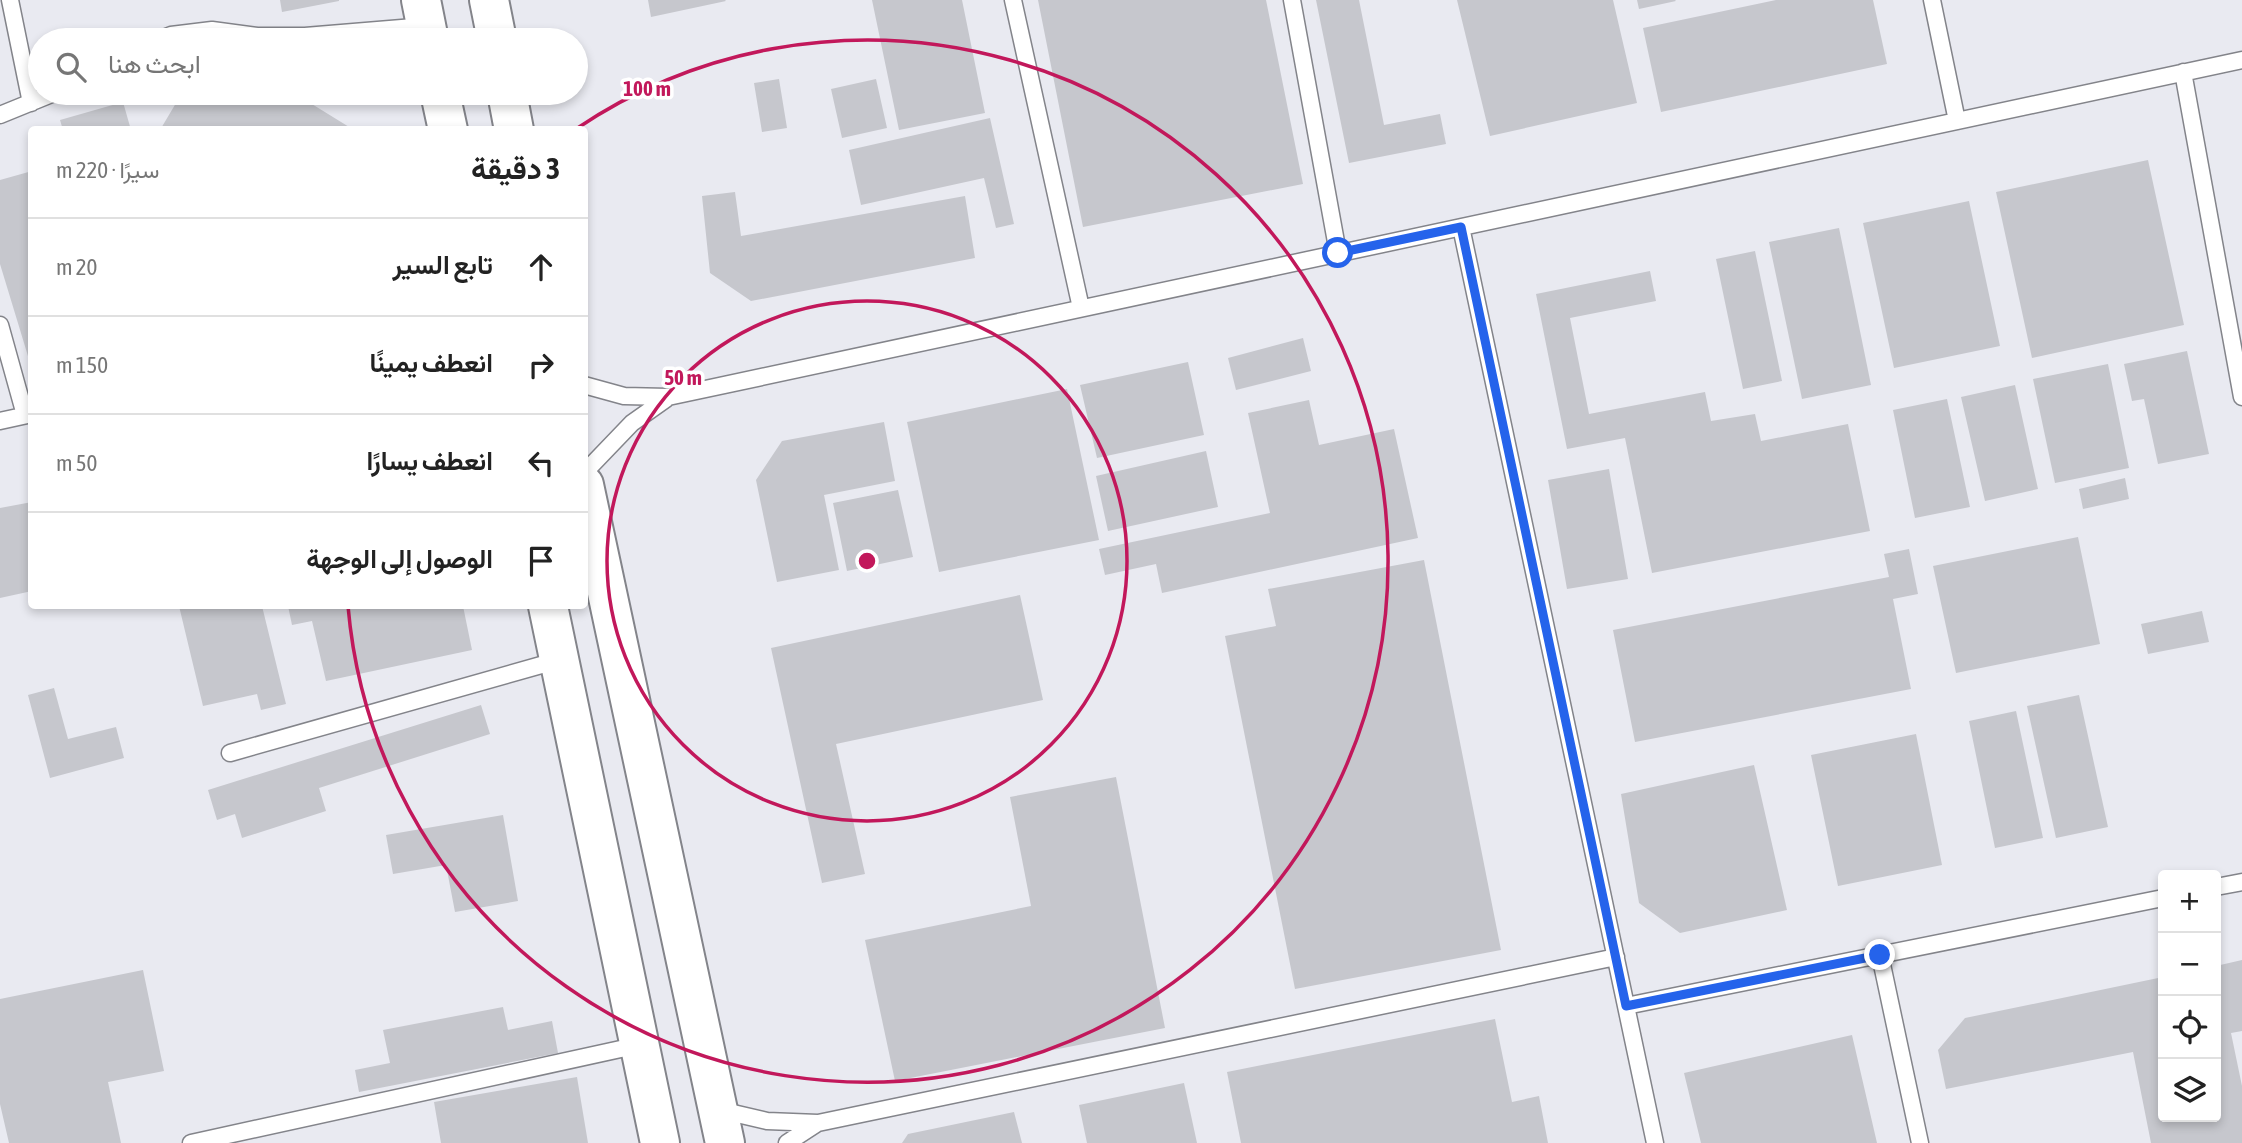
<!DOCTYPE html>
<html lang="ar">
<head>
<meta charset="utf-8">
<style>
	body { margin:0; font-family:"Asap Condensed",Vazirmatn,sans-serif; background:#f6f6f6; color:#222; direction:rtl }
	.controls { position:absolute; right:21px; bottom:21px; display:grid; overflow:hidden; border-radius:7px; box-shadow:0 4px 10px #0003 }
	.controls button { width:63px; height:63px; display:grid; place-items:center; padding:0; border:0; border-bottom:2px solid #e0e0e0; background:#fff; color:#222; font:35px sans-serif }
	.stop { position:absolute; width:21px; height:21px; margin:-16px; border:5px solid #2563eb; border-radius:50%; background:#fff }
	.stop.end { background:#2563eb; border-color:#fff; box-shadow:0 2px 7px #0008 }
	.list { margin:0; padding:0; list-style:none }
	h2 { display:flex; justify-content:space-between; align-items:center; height:91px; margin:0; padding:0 28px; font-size:30px }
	h2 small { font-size:23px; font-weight:400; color:#767676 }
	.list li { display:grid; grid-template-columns:46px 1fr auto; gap:21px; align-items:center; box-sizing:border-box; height:98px; padding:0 28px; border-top:2px solid #e0e0e0 }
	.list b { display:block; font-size:26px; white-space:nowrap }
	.list em { font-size:23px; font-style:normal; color:#767676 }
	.icon { flex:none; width:38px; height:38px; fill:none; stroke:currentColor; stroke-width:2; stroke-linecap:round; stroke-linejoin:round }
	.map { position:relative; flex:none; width:2242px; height:1143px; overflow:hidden; direction:ltr }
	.search { position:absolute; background:#fff; box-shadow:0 4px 10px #0003; left:28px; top:28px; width:560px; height:77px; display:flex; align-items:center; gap:18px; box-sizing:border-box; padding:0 24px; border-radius:38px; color:#767676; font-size:26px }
	.panel { position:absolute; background:#fff; box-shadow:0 4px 10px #0003; left:28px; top:126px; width:560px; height:483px; border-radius:7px; direction:rtl }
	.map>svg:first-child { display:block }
</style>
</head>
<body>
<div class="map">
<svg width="2242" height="1143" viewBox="0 0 2242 1143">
	<rect width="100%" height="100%" fill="#e9eaf1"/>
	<path fill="#c6c7cd" d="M280 0H339V1L282 12Z
		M648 0H725L726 1 651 17Z
		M872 0H962L985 113 899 130Z
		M1038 0H1266L1303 184 1083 227Z
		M1316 0H1359L1384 125 1440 114 1446 144 1349 163Z
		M1457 0H1613L1637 103 1490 136Z
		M1637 0H1675L1676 1 1639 9Z
		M1776 0H1873L1887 64 1661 112 1643 28Z
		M779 79 787 128 762 132 754 83Z
		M876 79 887 128 842 138 831 89Z
		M182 93H294L354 130H160Z
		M123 102 131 130H63L60 120Z
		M990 118 1014 224 996 228 984 178 861 205 849 150Z
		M2148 160 2184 325 2032 358 1996 192Z
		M32 171V366H31L0 264V180Z
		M735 192 741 236 965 196 975 258 751 301 710 273 702 196Z
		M1969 201 2000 346 1894 368 1863 223Z
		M1839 228 1871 385 1802 399 1769 242Z
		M1755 251 1782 381 1743 389 1716 259Z
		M1650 271 1656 301 1570 318 1589 414 1705 392 1711 421 1755 414 1761 441 1848 424 1870 531 1652 573 1625 438 1567 449 1536 294Z
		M1303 338 1311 371 1236 390 1228 358Z
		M2187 351 2209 454 2158 464 2144 399 2132 401 2124 364Z
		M1188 362 1204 435 1097 458 1080 385Z
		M2108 364 2129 468 2055 483 2033 379Z
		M2015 385 2038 489 1985 501 1961 397Z
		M1067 389 1099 540 939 572 907 422Z
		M1947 399 1970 507 1915 518 1893 410Z
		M1309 400 1319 445 1394 429 1418 538 1162 593 1156 564 1105 575 1099 549 1270 513 1248 413Z
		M884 422 895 481 824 495 839 570 777 582 756 480 782 441Z
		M1206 451 1218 507 1108 531 1096 476Z
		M1609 469 1628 579 1567 589 1548 480Z
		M2125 478 2129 499 2083 509 2079 489Z
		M898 490 913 557 847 571 833 503Z
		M32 502V591L0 598V508Z
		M2078 537 2100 644 1956 673 1933 566Z
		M1909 549 1918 594 1893 599 1911 689 1635 742 1613 630 1889 577 1884 554Z
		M1424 560 1501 950 1295 989 1225 636 1276 626 1268 589Z
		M1020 595 1043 700 836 744 865 874 822 883 771 648Z
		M179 606H262L286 704 261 710 257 694 203 706Z
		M288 606H463L472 650 326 681 312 621 292 625Z
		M2202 611 2209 642 2148 654 2141 624Z
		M54 688 68 739 116 727 124 758 50 778 28 695Z
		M2079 695 2108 827 2056 838 2027 706Z
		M481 705 490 734 319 788 326 811 242 838 235 814 217 820 208 790Z
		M2016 711 2043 838 1995 848 1969 721Z
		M1916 734 1942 865 1838 886 1811 755Z
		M1754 765 1787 910 1680 933 1639 903 1621 794Z
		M1116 777 1165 1028 895 1081 865 940 1031 906 1010 797Z
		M503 815 518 901 455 912 446 865 393 874 386 835Z
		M2242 960V1031L2231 1033 2242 1086V1143H2151L2133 1052 1946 1089 1938 1050 1965 1018 2163 977V1117H2216V966Z
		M143 970 164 1071 108 1082 121 1143H9L0 1104V999Z
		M503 1007 508 1030 552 1021 558 1053 359 1092 355 1070 390 1063 383 1030Z
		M1495 1019 1512 1102 1539 1096 1548 1143H1241L1227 1072Z
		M1852 1035 1877 1143H1701L1684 1073Z
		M577 1077 588 1143H441L434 1102Z
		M1184 1083 1197 1143H1087L1079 1105Z
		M1014 1112 1022 1143H902L908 1134Z"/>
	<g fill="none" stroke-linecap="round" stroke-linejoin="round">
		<defs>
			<path id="lane" d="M10 0 31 103
				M1013 0 1081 308
				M1292 0 1338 253
				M1932 0 1957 121
				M158 40 171 35 212 30 257 36H305L426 26
				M2183 72 2242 397
				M0 115 54 93
				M1461 227 1655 1143
				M0 325 25 415
				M584 385 624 396 668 397 2242 60
				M0 421 32 414
				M584 473 632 423 666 399
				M230 753 559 660
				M2216 887 2242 882
				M1880 955 1920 1143
				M1626 1006 2163 898
				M720 1110 767 1121 818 1123 1616 957
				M191 1143 639 1045
				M787 1143 816 1124"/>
			<path id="secondary" d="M421 0 429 40
				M489 0 497 40
				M440 93 448 130
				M507 93 514 130
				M584 485 725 1143
				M548 606 660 1143"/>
		</defs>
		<use href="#lane" stroke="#83848a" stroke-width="19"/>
		<use href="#secondary" stroke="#83848a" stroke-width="42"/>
		<use href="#lane" stroke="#fff" stroke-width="16"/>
		<use href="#secondary" stroke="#fff" stroke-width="38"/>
	</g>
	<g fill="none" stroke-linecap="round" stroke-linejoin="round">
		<path stroke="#2563eb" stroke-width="9" d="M1338 253 1461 227 1626 1006 1880 955"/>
	</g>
	<g fill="none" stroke="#c2185b" stroke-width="3.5">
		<circle cx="867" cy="561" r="260"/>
		<path d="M576 129A521 521 0 1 1 348 606"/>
	</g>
	<circle cx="867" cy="561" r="10" fill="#c2185b" stroke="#fff" stroke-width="3.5"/>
	<g font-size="21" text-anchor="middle" font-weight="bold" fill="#c2185b" stroke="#fff" stroke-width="7" stroke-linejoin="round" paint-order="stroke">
		<text x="647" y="96">100 m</text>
		<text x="683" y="385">50 m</text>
	</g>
</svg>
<div class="controls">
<button>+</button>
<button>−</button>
<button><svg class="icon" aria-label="locate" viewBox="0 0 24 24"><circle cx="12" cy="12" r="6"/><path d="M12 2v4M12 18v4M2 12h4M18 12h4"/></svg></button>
<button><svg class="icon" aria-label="layers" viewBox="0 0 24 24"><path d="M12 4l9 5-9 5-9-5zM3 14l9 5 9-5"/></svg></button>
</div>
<div class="stop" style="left:1338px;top:253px"></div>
<div class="stop end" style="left:1880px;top:955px"></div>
<div class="search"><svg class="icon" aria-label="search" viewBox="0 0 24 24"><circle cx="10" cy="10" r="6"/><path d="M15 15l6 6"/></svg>ابحث هنا</div>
<section class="panel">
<h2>3 دقيقة<small>سيرًا · 220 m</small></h2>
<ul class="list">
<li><svg class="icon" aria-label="ahead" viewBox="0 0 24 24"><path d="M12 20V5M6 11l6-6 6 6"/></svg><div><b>تابع السير</b></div><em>20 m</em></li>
<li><svg class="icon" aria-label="right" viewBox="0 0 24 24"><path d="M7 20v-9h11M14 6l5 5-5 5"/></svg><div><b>انعطف يمينًا</b></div><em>150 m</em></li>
<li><svg class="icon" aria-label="left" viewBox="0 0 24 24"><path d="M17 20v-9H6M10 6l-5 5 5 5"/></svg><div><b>انعطف يسارًا</b></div><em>50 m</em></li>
<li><svg class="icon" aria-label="arrive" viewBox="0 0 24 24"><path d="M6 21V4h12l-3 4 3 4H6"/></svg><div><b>الوصول إلى الوجهة</b></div></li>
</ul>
</section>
</div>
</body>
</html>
